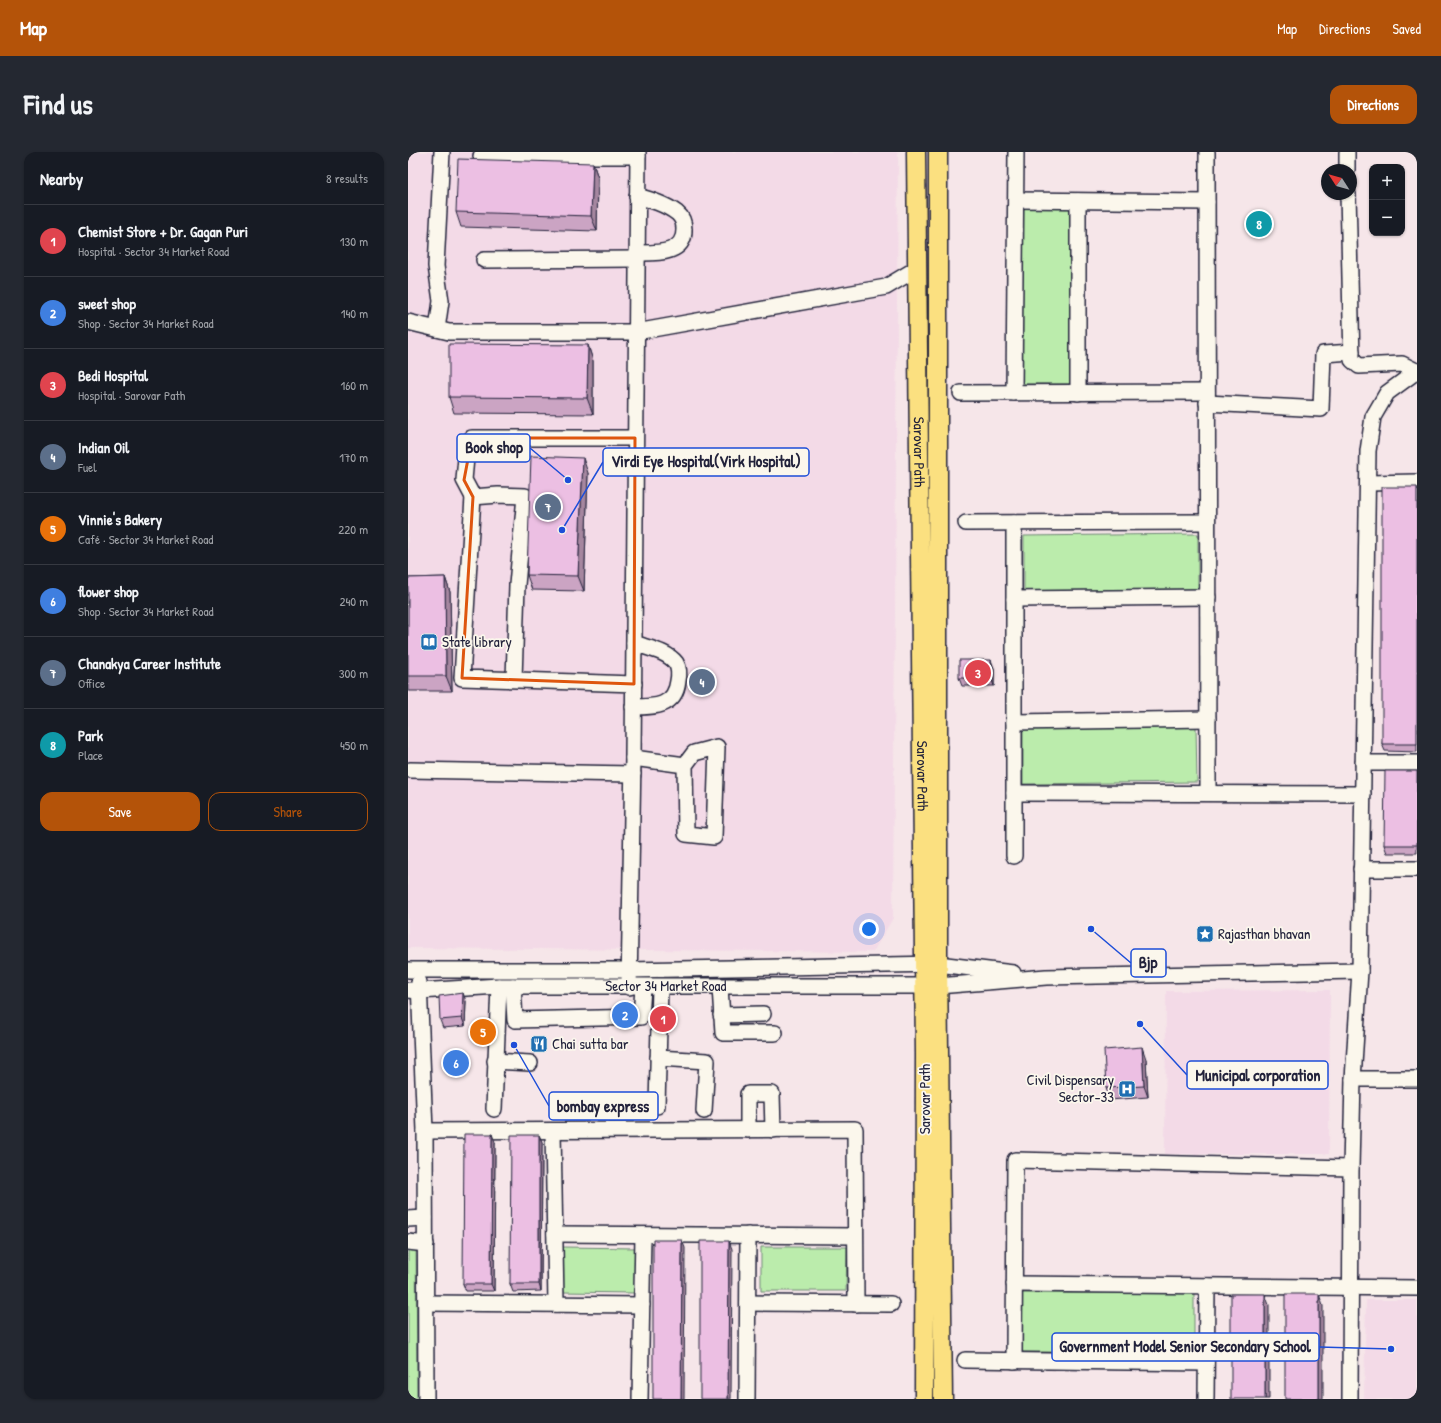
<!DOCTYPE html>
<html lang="en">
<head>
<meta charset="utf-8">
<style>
	body { margin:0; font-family:"Patrick Hand",sans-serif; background:#242831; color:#f1f3f6 }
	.controls { position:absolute; right:12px; top:12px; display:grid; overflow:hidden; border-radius:8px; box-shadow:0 1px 3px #0004 }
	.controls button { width:36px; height:36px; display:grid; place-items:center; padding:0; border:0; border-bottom:1px solid #363941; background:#171b24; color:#f1f3f6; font:20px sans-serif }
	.compass { position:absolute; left:913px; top:12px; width:36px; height:36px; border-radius:50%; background:#171b24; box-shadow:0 1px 3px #0004; rotate:306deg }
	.you { position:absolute; left:461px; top:777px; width:14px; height:14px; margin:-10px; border:3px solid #fff; border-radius:50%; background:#1a73e8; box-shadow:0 0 0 6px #1a73e833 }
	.badge { display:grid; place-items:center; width:26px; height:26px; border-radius:50%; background:#b45309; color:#fff; font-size:13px; font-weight:700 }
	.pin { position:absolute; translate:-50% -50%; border:2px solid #fff; box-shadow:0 1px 4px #0006 }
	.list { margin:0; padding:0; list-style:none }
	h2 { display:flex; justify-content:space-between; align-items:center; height:52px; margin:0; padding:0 16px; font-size:17px }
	h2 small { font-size:13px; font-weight:400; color:#9ea1a6 }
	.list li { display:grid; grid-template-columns:26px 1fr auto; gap:12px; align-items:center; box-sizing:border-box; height:72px; padding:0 16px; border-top:1px solid #363941 }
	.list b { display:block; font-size:15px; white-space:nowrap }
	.list p { margin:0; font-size:13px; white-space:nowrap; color:#9ea1a6 }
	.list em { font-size:13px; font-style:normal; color:#9ea1a6 }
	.actions { display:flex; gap:8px; padding:12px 16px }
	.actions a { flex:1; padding:9px 0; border:1px solid #b45309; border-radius:12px; text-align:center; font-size:14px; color:#b45309 }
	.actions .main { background:#b45309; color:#fff }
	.map { position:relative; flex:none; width:1009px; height:1247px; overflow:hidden; border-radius:12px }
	header { display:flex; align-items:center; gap:24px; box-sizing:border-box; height:56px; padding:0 20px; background:#b45309; color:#fff }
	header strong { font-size:19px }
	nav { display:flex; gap:22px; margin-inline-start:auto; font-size:14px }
	.intro { display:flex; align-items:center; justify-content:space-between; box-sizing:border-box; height:96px; padding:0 24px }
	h1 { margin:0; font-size:28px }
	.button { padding:10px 18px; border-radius:12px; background:#b45309; color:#fff; font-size:14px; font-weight:700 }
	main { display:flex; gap:24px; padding:0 24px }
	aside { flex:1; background:#171b24; border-radius:12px; box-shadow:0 1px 3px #0004 }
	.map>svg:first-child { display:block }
</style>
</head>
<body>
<header>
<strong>Map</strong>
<nav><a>Map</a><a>Directions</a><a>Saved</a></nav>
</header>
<div class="intro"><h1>Find us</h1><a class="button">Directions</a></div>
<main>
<aside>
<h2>Nearby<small>8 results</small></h2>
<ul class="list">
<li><span class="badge" style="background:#e0444e">1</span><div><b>Chemist Store + Dr. Gagan Puri</b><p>Hospital · Sector 34 Market Road</p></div><em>130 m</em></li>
<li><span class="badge" style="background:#3f7fe0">2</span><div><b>sweet shop</b><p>Shop · Sector 34 Market Road</p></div><em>140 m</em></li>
<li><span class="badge" style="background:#e0444e">3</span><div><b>Bedi Hospital</b><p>Hospital · Sarovar Path</p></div><em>160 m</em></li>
<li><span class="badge" style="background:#5c6f8a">4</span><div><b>Indian Oil</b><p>Fuel</p></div><em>170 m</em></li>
<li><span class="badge" style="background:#e8710a">5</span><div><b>Vinnie's Bakery</b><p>Café · Sector 34 Market Road</p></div><em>220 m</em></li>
<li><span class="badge" style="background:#3f7fe0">6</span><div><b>flower shop</b><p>Shop · Sector 34 Market Road</p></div><em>240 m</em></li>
<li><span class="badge" style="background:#5c6f8a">7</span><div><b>Chanakya Career Institute</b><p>Office</p></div><em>300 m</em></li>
<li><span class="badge" style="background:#0f9aa8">8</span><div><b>Park</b><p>Place</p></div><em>450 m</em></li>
</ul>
<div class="actions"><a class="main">Save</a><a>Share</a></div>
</aside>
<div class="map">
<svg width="1009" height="1247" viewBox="0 0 1009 1247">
	<rect width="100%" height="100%" fill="#f6e6e9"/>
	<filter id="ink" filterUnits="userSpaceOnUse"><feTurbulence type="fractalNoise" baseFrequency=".025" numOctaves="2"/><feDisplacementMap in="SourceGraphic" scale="8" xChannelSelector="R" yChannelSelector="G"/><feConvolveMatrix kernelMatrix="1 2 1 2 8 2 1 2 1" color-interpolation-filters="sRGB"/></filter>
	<g filter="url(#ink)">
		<path fill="#f3dae7" d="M0 0H490L485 766 465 800 0 796Z
			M922 838 921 1002H757L758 839Z
			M958 1148H1009V1247H956Z"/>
		<path fill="#bbecac" stroke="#6e8774" d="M613 56H664V232H613Z
			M790 382V437L616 439V384Z
			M788 575 789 630 615 632V577Z
			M0 1082H8L9 1247H0Z
			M154 1095 229 1096 228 1141 154 1140Z
			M353 1095H439L438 1139H353Z
			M614 1141H786V1200H614Z"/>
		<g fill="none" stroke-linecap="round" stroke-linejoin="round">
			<defs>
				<g id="minor">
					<path d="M799 0 800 640"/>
					<path d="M939 0V18"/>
					<path d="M73 4H230"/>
					<path d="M940 42 944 208 951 214 994 212 1008 219"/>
					<path d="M608 48 799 50"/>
					<path d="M670 49V241"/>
					<path d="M229 101C247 101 277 103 276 77 276 70 274 65 269 61 257 52 243 48 229 44"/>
					<path d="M76 108 229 107"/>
					<path d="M0 170 41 180H228L478 135 508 117"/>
					<path d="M29 177 33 149 28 114 34 0"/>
					<path d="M553 241 799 240"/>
					<path d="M606 241 608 0"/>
					<path d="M799 251 913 257 915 202 944 200"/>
					<path d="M960 331 1009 330"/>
					<path d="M65 345 56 328 58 306 64 286H227"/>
					<path d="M558 371 799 370"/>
					<path d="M606 447 800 445"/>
					<path d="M106 527 109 433 117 344 90 343 65 345 54 526 226 532"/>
					<path d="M225 555C247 555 267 555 270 529 271 524 271 516 268 511 259 499 239 496 226 491"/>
					<path d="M606 570 800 567"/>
					<path d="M225 606 277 613 278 682 306 685 309 595 286 601 277 613"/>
					<path d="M955 611H1009"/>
					<path d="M2 618 225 622"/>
					<path d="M606 641 955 642"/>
					<path d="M606 704V371"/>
					<path d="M953 717H1009"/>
					<path d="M0 818H221L530 812 605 821"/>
					<path d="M11 830 17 979 18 1247"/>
					<path d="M105 834 107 868 233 865 235 835"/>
					<path d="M221 835 225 606 230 0"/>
					<path d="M312 835 315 881H367"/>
					<path id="s1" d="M0 838 11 839 91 834H530L638 825 952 819"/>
					<path d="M313 863 355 862"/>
					<path d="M250 906 299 909 296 959"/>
					<path d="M87 909 122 911"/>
					<path d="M945 927H1009"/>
					<path d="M249 954 252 835"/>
					<path d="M86 957 91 834"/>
					<path d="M340 978V942H364L365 978"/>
					<path d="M17 979 447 977 448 1152"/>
					<path d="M145 979 148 1152"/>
					<path d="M0 1067 17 1066"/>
					<path d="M147 1082 447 1084"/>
					<path d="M0 1090 18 1092"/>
					<path d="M606 1132 1009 1136"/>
					<path d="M18 1151 234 1153"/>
					<path d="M340 1151 483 1152"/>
					<path d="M557 1208 798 1211"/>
					<path d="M606 1209 607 1008 943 1016"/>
					<path d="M232 1247 235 1083"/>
					<path d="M339 1247 340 1083"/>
					<path d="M798 1247 799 1134"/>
					<path d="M942 1247 943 1016 945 927 952 819 960 299 965 265 979 241 1009 219"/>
				</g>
				<g id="major">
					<path id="s2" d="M508 0 517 903 516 1247"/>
					<path d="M530 0V812L535 1247"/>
				</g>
			</defs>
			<use href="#minor" stroke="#22223b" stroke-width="18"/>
			<use href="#major" stroke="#22223b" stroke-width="21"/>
			<use href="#minor" stroke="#fbf7ec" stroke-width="15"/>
			<use href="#major" stroke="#fbe080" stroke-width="18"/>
		</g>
		<path fill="#cba4c3" stroke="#22223b" d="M185 11 190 26 189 79 53 75 48 60Z
			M180 193 185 209V262L46 261 41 245Z
			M180 321 176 439 124 438 119 423Z
			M1009 335V600L977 599 974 592Z
			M37 425 42 440 44 539H0V426Z
			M586 516V534H554L551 526Z
			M1009 619V701H979L976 693Z
			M58 849 57 874 35 876 32 868Z
			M738 907 740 945 702 948 698 936Z
			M131 983 134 990 133 1139 105 1140 102 1132Z
			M87 990 86 1139H58L55 1132Z"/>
		<path fill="#a5869f" stroke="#22223b" d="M185 11 190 26 189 79 183 64Z
			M180 193 185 209V262L179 246Z
			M175 306 180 321 176 439 170 424Z
			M37 425 42 440 44 539 38 524Z
			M583 508 586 516V534L583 526Z
			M55 841 58 849 57 874 54 866Z
			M734 895 738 907 740 945 736 934Z
			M84 982 87 990 86 1139 83 1132Z
			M131 983 134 990 133 1139 131 1132Z
			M274 1088 277 1096 276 1247H273Z
			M321 1089 324 1097 323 1247H320Z
			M857 1142 861 1153V1247H857Z
			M911 1142 915 1154V1247H911Z"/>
		<path fill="#ecbfe3" stroke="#22223b" d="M50 7 185 11 183 64 48 60Z
			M41 192 180 193 179 246 41 245Z
			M123 304 175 306 170 424 119 423Z
			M974 335H1009V592H974Z
			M37 425 38 524H0V426Z
			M551 508H583V526H551Z
			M977 619H1009V693H976Z
			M55 841 54 866 32 868 31 844Z
			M734 895 736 934 698 936 696 898Z
			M56 982H84L83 1132H55Z
			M103 983H131V1132H102Z
			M245 1088H274L273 1247H245Z
			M292 1089H321L320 1247H292Z
			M823 1142H857V1247H823Z
			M877 1142H911V1247H877Z"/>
	</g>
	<path fill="none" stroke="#de560e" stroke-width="3" stroke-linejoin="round" d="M64 286H227L226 532 54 526 65 345 56 328Z"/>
	<defs>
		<symbol id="library-square" viewBox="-11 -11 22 22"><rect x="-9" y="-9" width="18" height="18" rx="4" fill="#1f6fb2" stroke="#fbf7ec"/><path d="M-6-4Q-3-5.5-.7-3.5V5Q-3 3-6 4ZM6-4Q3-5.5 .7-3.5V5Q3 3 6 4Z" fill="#fff"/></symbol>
		<symbol id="sight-square" viewBox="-11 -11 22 22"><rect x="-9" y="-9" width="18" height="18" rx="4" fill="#1f6fb2" stroke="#fbf7ec"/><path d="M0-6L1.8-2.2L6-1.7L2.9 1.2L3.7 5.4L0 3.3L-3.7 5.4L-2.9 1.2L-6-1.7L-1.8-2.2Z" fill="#fff"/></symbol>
		<symbol id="restaurant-square" viewBox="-11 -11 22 22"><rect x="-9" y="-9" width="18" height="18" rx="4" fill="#1f6fb2" stroke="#fbf7ec"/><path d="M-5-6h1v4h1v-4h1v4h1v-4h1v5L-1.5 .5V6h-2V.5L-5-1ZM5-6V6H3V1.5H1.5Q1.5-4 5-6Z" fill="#fff"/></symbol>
		<symbol id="hospital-square" viewBox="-11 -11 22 22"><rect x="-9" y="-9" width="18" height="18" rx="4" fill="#1f6fb2" stroke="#fbf7ec"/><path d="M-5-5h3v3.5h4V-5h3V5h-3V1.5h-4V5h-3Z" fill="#fff"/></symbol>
	</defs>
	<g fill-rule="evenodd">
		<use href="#library-square" x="11" y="480" width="20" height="20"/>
		<use href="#sight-square" x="787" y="772" width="20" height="20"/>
		<use href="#restaurant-square" x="121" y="882" width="20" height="20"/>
		<use href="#hospital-square" x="709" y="927" width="20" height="20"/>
	</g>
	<g text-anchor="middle" stroke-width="3.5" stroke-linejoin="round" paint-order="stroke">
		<g font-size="15" fill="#22223b" stroke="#fbf7ec">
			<text dy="5" stroke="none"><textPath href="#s2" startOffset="300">Sarovar Path</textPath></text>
			<text dy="5" stroke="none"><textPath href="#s2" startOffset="624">Sarovar Path</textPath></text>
			<text dy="5" stroke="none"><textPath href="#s1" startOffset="258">Sector 34 Market Road</textPath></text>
			<text transform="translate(517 947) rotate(-90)" y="5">Sarovar Path</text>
		</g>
		<g font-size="15" fill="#22223b" stroke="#fbf7ec" text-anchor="start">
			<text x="34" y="495">State library</text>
			<text x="810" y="787">Rajasthan bhavan</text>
			<text x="144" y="897">Chai sutta bar</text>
			<text x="706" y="933" text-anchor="end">Civil Dispensary<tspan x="706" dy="17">Sector-33</tspan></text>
		</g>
	</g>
	<path fill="none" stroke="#1d4ed8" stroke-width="1.5" d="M160 328L122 296M154 378L195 310M683 777L723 811M732 872L779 923M106 893L141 954M983 1197L911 1195"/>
	<g fill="#1d4ed8" stroke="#fbf7ec" stroke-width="1.5">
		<circle cx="160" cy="328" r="4"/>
		<circle cx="154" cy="378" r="4"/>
		<circle cx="683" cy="777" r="4"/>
		<circle cx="732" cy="872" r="4"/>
		<circle cx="106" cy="893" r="4"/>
		<circle cx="983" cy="1197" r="4"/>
	</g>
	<g fill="#fbf7ec" stroke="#1d4ed8" stroke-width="1.5">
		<rect x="49" y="282" width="73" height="28" rx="4"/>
		<rect x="195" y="296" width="206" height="28" rx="4"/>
		<rect x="723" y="797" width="35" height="28" rx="4"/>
		<rect x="779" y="909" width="141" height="28" rx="4"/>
		<rect x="141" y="940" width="109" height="28" rx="4"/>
		<rect x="644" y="1181" width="267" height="28" rx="4"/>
	</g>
	<g font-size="16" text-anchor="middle" font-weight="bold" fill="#22223b">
		<text x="86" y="301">Book shop</text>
		<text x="298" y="315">Virdi Eye Hospital(Virk Hospital)</text>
		<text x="740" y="816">Bjp</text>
		<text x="850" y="929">Municipal corporation</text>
		<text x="195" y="960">bombay express</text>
		<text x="777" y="1200">Government Model Senior Secondary School</text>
	</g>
</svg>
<div class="controls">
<button>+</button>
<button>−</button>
</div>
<svg class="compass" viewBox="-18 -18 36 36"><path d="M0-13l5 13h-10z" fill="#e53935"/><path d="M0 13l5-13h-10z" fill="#9ea1a6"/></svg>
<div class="you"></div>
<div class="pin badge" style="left:255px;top:867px;background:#e0444e">1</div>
<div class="pin badge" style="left:217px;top:863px;background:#3f7fe0">2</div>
<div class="pin badge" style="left:570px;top:521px;background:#e0444e">3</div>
<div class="pin badge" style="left:294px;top:530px;background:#5c6f8a">4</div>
<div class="pin badge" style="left:75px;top:880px;background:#e8710a">5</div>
<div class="pin badge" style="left:48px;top:911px;background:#3f7fe0">6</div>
<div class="pin badge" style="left:140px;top:355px;background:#5c6f8a">7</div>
<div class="pin badge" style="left:851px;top:72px;background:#0f9aa8">8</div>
</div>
</main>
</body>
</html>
